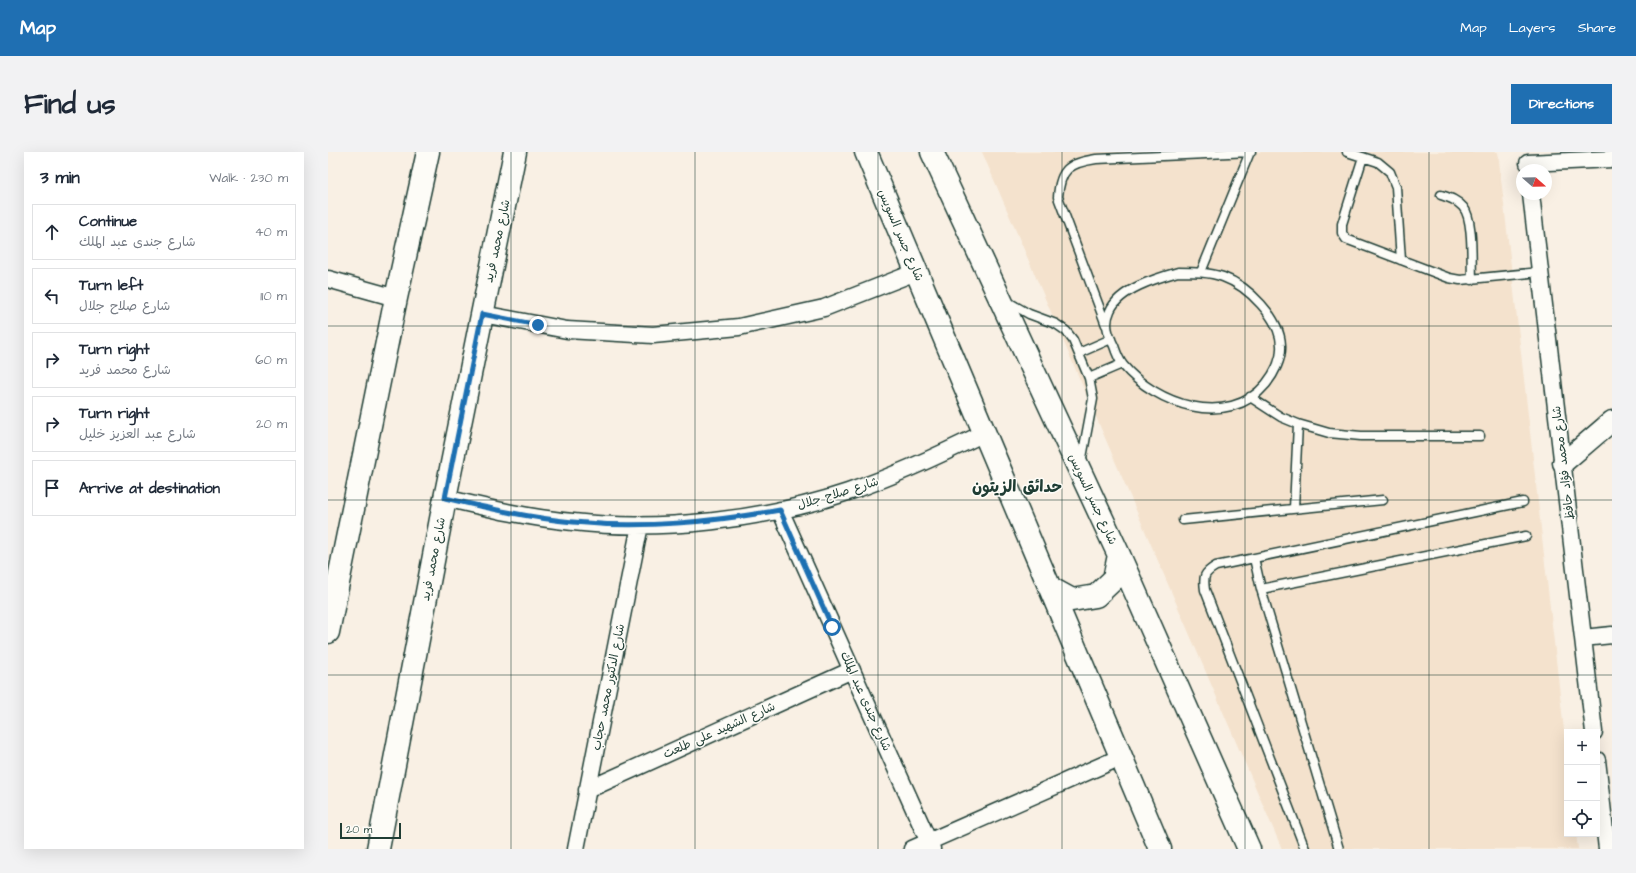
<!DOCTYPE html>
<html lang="en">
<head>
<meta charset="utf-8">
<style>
	body { margin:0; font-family:"Architects Daughter","Playpen Sans Arabic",sans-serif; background:#f2f2f3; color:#1f2937 }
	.controls { position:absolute; right:12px; bottom:12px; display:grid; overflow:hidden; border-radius:0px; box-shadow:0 4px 16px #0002 }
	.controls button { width:36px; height:36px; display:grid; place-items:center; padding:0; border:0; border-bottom:1px solid #e0e1e3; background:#fff; color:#1f2937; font:20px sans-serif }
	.compass { position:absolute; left:1188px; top:12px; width:36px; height:36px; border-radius:50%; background:#fff; box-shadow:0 4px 16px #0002; rotate:110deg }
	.scale { position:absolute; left:12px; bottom:10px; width:61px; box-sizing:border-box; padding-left:4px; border:2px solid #1f3d34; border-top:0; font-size:11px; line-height:14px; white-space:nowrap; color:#1f3d34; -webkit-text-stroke:3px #fdfcf7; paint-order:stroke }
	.stop { position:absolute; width:12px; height:12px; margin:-9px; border:3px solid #1f6fb2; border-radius:50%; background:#fff }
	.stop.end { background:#1f6fb2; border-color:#fff; box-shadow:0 1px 4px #0008 }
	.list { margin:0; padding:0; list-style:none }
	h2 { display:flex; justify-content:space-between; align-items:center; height:52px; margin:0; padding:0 16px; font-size:17px }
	h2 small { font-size:13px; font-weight:400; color:#747a83 }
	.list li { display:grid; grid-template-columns:26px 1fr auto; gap:12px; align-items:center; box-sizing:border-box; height:56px; margin:0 8px 8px; padding:0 8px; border:1px solid #e0e1e3; border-radius:0px }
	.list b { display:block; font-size:15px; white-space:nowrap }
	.list p { margin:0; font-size:13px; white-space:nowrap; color:#747a83 }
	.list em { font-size:13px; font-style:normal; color:#747a83 }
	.icon { flex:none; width:22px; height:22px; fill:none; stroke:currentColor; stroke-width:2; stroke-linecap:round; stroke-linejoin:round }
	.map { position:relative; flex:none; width:1284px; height:697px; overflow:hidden; border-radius:0px }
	header { display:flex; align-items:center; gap:24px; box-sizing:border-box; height:56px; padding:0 20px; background:#1f6fb2; color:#fff }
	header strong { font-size:19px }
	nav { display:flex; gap:22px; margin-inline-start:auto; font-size:14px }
	.intro { display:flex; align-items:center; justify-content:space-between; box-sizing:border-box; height:96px; padding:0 24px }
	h1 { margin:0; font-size:28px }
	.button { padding:10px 18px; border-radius:0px; background:#1f6fb2; color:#fff; font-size:14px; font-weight:700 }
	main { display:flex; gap:24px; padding:0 24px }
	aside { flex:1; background:#fff; border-radius:0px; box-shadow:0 4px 16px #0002 }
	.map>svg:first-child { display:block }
</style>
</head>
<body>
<header>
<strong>Map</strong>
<nav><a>Map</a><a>Layers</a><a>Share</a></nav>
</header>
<div class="intro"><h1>Find us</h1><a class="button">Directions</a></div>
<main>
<aside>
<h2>3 min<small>Walk · 230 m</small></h2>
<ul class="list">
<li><svg class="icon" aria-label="ahead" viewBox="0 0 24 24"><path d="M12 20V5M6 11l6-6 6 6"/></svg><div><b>Continue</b><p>شارع جندى عبد الملك</p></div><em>40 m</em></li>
<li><svg class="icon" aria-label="left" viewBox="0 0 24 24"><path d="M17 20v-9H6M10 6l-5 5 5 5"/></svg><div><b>Turn left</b><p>شارع صلاح جلال</p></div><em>110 m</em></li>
<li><svg class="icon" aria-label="right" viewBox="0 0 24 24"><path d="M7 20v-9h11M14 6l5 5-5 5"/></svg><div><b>Turn right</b><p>شارع محمد فريد</p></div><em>60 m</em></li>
<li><svg class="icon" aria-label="right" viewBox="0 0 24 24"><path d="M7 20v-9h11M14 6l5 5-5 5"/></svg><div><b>Turn right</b><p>شارع عبد العزيز خليل</p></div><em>20 m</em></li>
<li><svg class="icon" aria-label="arrive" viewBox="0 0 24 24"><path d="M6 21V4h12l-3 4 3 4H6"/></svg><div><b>Arrive at destination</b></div></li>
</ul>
</aside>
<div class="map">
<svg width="1284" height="697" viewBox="0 0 1284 697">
	<rect width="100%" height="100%" fill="#f9f0e4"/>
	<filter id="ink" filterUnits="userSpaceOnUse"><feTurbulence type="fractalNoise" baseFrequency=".025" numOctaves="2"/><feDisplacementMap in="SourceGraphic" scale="8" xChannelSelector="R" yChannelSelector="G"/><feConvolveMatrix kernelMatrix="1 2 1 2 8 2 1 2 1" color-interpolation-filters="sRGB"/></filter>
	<g filter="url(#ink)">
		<path fill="#f4e2cd" d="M654 0H1170L1239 604V682H1248L1250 697H954Z"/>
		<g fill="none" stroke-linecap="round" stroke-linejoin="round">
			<defs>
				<path id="service" d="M1019 0 1050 10 1062 20 1068 35 1073 108
					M1035 5 1014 72V81L1018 87 1121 126 1132 128 1212 120
					M1113 43C1122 46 1129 48 1135 55 1146 67 1143 110 1144 128
					M850 120C866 120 881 120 895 125 920 134 952 166 953 193 954 207 946 222 938 232 900 278 827 252 795 213 791 208 788 200 786 194 780 182 776 172 782 159 791 137 829 126 850 120Z
					M873 120 922 0
					M680 150 701 162 728 172 738 179 745 188 761 226 765 247 753 311
					M778 173 730 45C732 17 741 11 768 7L923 0
					M751 201 783 187
					M761 226 794 212
					M922 245 953 265 970 272 1001 281 1033 284H1152
					M966 356 970 272
					M855 368 1055 348
					M926 406 933 437 1011 697
					M933 437 1198 384
					M977 697 877 438C875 424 876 421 888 414L1195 350"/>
				<path id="minor" d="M1200 11 1284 7
					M1203 42 1266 580
					M0 127 68 146
					M154 162 239 178 325 183 411 175 496 156 588 120
					M117 346C159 356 201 366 245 370 332 380 437 368 520 340 567 324 612 303 656 281
					M452 358 604 697
					M1255 486 1284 483
					M1269 608 1279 697
					M259 638 524 518
					M248 697 312 373
					M584 697 793 605"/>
				<path id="tertiary" d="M1235 311 1284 269"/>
				<path id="secondary" d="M0 480 68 146 100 0
					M50 697 117 346 187 0"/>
				<path id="primary" d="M538 0 832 697
					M604 0 791 403 921 697
					M722 436 744 448 768 444 786 427 791 403"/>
			</defs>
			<use href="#service" stroke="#1f3d34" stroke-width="11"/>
			<use href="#minor" stroke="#1f3d34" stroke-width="19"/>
			<use href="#tertiary" stroke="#1f3d34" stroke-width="23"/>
			<use href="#secondary" stroke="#1f3d34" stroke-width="25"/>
			<use href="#primary" stroke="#1f3d34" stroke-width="25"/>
			<use href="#service" stroke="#fdfcf7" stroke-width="8"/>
			<use href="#minor" stroke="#fdfcf7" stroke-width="16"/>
			<use href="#tertiary" stroke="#fdfcf7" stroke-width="20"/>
			<use href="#secondary" stroke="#fdfcf7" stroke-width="22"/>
			<use href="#primary" stroke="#fdfcf7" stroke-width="22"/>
		</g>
	</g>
	<g fill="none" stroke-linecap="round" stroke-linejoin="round" filter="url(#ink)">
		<path stroke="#1f6fb2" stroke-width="5" d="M210 173 154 162 117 346C159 356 202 366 245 370 315 377 383 370 452 358L504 475"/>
	</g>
	<path fill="none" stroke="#1f3d34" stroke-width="1" stroke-opacity="0.55" d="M183 0V697M367 0V697M550 0V697M734 0V697M917 0V697M1101 0V697M0 174H1284M0 348H1284M0 523H1284"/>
	<g text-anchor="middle" stroke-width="3" stroke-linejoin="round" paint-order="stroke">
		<g font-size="12" fill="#1f3d34" stroke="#fdfcf7">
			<text transform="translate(573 83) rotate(67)" y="4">شارع جسر السويس</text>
			<text transform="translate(169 89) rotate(-78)" y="4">شارع محمد فريد</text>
			<text transform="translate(1235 311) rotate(-97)" y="4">شارع محمد فؤاد حافظ</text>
			<text transform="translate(510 341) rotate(-17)" y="4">شارع صلاح جلال</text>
			<text transform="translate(765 347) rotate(65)" y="4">شارع جسر السويس</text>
			<text transform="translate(105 407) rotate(-79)" y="4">شارع محمد فريد</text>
			<text transform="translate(280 535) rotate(-79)" y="4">شارع الدكتور محمد حجاب</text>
			<text transform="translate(538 549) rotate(66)" y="4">شارع جندى عبد الملك</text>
			<text transform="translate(391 578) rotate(-24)" y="4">شارع الشهيد على طلعت</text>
		</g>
		<g font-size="16" font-weight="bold" fill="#1f3d34" stroke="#fdfcf7">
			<text x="689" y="340">حدائق الزيتون</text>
		</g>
	</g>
</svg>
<div class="controls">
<button>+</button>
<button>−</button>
<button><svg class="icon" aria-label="locate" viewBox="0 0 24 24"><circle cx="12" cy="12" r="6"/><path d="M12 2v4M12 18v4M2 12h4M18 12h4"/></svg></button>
</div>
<svg class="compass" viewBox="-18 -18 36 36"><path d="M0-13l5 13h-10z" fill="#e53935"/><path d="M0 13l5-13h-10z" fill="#747a83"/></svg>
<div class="scale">20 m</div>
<div class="stop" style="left:504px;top:475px"></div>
<div class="stop end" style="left:210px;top:173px"></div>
</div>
</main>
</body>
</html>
